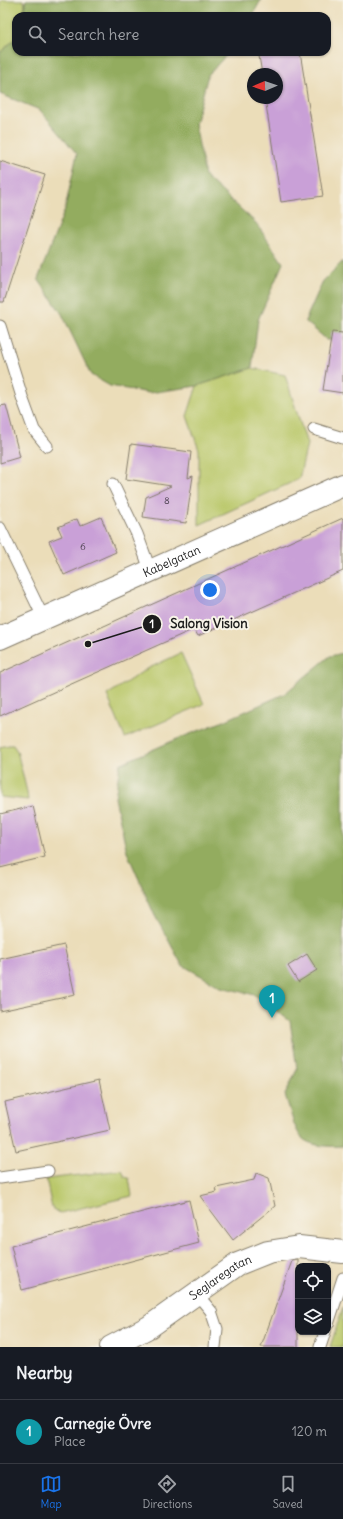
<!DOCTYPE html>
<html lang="en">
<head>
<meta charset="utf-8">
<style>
	body { margin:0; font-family:Delius,sans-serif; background:#242831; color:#f1f3f6 }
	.controls { position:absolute; right:12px; bottom:12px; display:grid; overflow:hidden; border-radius:8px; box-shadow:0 1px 3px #0004 }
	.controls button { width:36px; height:36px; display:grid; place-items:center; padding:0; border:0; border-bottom:1px solid #363941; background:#171b24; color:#f1f3f6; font:20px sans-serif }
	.compass { position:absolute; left:247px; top:68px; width:36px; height:36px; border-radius:50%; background:#171b24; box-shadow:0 1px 3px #0004; rotate:268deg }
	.you { position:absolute; left:210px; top:590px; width:14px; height:14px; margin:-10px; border:3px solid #fff; border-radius:50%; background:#1a73e8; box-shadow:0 0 0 6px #1a73e833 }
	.badge { display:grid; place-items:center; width:26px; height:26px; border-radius:50%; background:#1a73e8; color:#fff; font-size:13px; font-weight:700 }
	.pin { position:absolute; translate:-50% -33px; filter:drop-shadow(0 1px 2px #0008) }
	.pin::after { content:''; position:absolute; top:21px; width:14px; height:12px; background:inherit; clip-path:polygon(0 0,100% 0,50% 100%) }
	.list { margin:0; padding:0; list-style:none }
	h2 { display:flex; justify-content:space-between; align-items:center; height:52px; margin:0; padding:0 16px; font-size:17px }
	h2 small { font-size:13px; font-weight:400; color:#9ea1a6 }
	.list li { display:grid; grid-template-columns:26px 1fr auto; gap:12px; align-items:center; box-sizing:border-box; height:64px; padding:0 16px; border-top:1px solid #363941 }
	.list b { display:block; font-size:15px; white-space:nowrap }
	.list p { margin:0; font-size:13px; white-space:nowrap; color:#9ea1a6 }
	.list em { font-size:13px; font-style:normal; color:#9ea1a6 }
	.icon { flex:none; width:22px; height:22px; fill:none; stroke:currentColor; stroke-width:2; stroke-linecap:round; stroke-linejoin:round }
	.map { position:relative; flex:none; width:343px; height:1347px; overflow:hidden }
	.search { position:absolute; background:#171b24; box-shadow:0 1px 3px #0004; left:12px; right:12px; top:12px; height:44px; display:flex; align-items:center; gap:10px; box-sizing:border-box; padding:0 14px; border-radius:12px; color:#9ea1a6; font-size:15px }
	.sheet { height:116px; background:#171b24 }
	nav { display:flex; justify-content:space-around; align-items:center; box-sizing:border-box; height:56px; border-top:1px solid #363941; background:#171b24; font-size:11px; color:#9ea1a6 }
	nav a { display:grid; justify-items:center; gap:2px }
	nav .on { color:#1a73e8 }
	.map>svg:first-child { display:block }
</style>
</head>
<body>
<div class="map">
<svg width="343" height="1347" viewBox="0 0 343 1347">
	<rect width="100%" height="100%" fill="#f7f3e8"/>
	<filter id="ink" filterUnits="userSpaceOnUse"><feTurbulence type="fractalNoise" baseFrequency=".025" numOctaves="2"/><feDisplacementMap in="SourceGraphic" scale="8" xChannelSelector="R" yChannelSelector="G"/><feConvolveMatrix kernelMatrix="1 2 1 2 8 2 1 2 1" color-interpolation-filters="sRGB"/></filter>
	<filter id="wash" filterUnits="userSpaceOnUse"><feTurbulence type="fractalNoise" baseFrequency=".012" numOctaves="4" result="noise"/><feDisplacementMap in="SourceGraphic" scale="16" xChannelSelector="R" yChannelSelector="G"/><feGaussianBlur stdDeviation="0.9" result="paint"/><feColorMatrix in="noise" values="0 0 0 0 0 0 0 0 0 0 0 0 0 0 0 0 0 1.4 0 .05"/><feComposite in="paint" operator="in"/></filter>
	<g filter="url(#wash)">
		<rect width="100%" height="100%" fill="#ebddb9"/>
		<path fill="#bac86b" stroke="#6b7244" d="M3 0H23L25 4 23 16H16V38L0 53V2Z
			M252 368 285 375 307 444 299 479 199 525V450L187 416 197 386Z
			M181 653 204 704 125 738 107 695 145 670Z
			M9 745H13L17 751 27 792 28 800 0 797V747Z
			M122 1170 125 1177 129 1178 132 1196 60 1213 52 1208 46 1179Z
			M343 1307V1347H330Z"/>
		<path fill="#93ac5f" stroke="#58643e" d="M26 0H261L252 16H23Z
			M16 38V52H229L208 75 195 124 205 176 256 223 283 263 258 320 252 368 197 386 149 393 110 386 91 375 62 314 38 279 65 209 77 154 40 110 0 94V53Z
			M343 261V340H327L305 321 323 281Z
			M343 653V1146C330 1147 306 1147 299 1134 293 1125 289 1106 285 1095L297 1069 290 1021 255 995 221 987 182 965 154 914 127 852 115 798 120 764 177 739 224 721 284 694 330 656Z"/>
		<g id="blocks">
			<path fill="#c9a0d7" d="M282 52H300L323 196 281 202 265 98H277V74H262L259 56Z
				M0 161 45 175 4 302H0Z
				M332 332 343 333V393L323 390Z
				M6 405 20 457 0 463V406Z
				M131 444 191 452 188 478 193 476 186 523 143 517 146 497 171 486 126 479Z
				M101 517 116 552 64 575 49 541 62 536 58 527 77 519 80 526Z
				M343 518V571L198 636 194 629 0 716V673Z
				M33 806 45 857 0 868V814Z
				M64 945 75 995 0 1011V959Z
				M307 954 317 970 298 982 288 966Z
				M99 1080 110 1130 16 1151 5 1102Z
				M256 1173 269 1178 275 1206 233 1240 200 1196 217 1192 216 1188 254 1180Z
				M189 1200 199 1243 22 1290 11 1246Z
				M298 1260V1347H261L292 1261Z"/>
		</g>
	</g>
	<g filter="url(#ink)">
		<use href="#blocks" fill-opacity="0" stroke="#847c6a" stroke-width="1"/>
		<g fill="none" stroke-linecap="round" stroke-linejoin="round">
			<defs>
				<path id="lane" d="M0 326 23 400 34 430 47 446
					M314 429 343 438
					M113 484 137 534 151 572
					M0 528 44 619
					M0 1178 48 1171
					M196 1293 211 1311 217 1329 215 1347
					M328 1324 343 1278
					M320 1347 325 1332"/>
				<g id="street">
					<path id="s1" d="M0 638 343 485"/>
					<path id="s2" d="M111 1347 149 1327 238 1264 268 1252 299 1247 343 1252"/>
				</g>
			</defs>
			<use href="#lane" stroke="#847c6a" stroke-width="13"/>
			<use href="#street" stroke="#847c6a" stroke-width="24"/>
			<use href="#lane" stroke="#fff" stroke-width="11"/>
			<use href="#street" stroke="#fff" stroke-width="22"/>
		</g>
	</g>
	<g text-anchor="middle" stroke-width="4" stroke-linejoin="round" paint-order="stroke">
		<g font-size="10" fill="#473d4b">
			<text x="167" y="504">8</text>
			<text x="83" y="550">6</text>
		</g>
		<g font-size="12" fill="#1c1c1c" stroke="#f7f3e8">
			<text dy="4" stroke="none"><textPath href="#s1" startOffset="188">Kabelgatan</textPath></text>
			<text dy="4" stroke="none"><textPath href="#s2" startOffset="130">Seglaregatan</textPath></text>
		</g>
	</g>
	<path fill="none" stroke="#1c1c1c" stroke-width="1.5" d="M88 644L152 624"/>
	<g fill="#1c1c1c" stroke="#f7f3e8" stroke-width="1.5">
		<circle cx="88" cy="644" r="4"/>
		<circle cx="152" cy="624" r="10"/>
	</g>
	<g font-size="12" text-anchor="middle" font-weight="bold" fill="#fff">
		<text x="152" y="628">1</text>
	</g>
	<g font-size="13" text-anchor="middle" font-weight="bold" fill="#1c1c1c" stroke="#f7f3e8" stroke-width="4" stroke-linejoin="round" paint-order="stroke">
		<text x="209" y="628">Salong Vision</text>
	</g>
</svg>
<div class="controls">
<button><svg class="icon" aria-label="locate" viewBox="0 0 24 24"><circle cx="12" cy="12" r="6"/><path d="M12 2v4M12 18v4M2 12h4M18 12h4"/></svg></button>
<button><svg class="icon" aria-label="layers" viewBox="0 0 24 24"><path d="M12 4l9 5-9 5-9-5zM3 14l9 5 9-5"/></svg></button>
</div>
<svg class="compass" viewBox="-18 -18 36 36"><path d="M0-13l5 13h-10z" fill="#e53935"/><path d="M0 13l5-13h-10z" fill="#9ea1a6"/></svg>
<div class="you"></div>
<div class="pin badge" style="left:272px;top:1018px;background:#0f9aa8">1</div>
<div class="search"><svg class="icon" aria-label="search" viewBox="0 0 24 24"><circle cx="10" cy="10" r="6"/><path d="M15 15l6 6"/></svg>Search here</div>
</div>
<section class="sheet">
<h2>Nearby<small></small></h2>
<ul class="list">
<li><span class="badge" style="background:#0f9aa8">1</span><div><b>Carnegie Övre</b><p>Place</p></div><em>120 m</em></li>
</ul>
</section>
<nav>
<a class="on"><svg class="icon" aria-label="map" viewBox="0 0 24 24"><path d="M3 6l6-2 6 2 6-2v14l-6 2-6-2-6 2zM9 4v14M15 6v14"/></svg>Map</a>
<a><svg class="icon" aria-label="directions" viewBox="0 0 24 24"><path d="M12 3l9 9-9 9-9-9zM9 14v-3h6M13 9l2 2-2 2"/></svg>Directions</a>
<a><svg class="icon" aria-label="saved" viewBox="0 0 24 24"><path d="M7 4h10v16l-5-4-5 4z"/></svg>Saved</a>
</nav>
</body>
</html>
